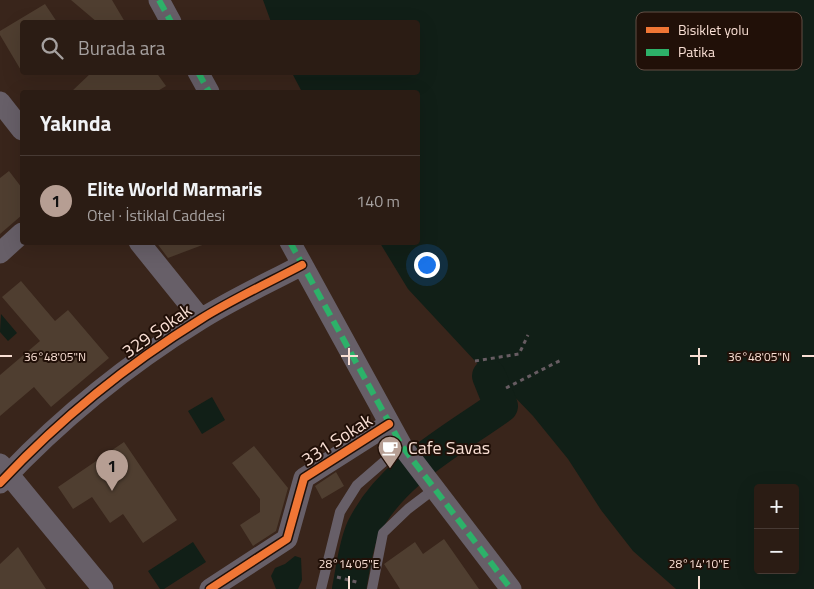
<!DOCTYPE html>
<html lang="tr">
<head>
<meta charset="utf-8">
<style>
	body { margin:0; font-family:"Titillium Web",sans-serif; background:#372922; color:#f1f3f6 }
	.controls { position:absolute; right:15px; bottom:15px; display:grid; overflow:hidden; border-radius:5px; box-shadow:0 5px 20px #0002 }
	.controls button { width:45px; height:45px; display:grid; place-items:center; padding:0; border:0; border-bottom:1px solid #473a34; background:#2b1c14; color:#f1f3f6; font:25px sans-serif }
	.you { position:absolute; left:426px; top:264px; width:18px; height:18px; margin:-12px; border:4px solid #fff; border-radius:50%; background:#1a73e8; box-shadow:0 0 0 8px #1a73e833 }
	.badge { display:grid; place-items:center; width:32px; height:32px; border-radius:50%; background:#b69e93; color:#111; font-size:16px; font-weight:700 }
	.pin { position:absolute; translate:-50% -41px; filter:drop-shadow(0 1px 2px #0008) }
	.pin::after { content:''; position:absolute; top:26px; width:18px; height:15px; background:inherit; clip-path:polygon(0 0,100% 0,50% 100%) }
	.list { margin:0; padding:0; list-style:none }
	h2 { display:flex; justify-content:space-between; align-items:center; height:65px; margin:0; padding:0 20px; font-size:21px }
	h2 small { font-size:16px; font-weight:400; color:#a6a1a0 }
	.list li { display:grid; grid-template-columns:32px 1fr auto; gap:15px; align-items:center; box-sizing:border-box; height:90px; padding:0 20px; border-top:1px solid #473a34 }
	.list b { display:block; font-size:19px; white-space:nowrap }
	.list p { margin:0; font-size:16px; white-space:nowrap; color:#a6a1a0 }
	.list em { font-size:16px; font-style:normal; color:#a6a1a0 }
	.icon { flex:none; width:28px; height:28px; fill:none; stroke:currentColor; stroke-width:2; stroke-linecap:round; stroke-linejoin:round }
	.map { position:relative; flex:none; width:814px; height:589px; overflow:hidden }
	.search { position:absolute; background:#2b1c14; box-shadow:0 5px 20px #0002; left:20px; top:20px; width:400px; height:55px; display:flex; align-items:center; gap:12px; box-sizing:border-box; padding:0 18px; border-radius:5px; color:#a6a1a0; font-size:19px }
	.panel { position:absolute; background:#2b1c14; box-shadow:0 5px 20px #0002; left:20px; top:90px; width:400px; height:155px; border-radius:5px }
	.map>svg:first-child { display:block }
</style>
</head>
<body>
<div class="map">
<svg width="814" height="589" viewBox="0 0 814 589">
	<rect width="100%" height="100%" fill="#39251b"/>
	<path fill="#111f17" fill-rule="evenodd" d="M263 0H814V589H676L633 551 601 510 568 459 533 416 506 388 489 376 408 289 380 243 418 242V92H302L292 73 418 72V22H271ZM758 488H795V570H758Z
		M1 314 17 333 8 341 0 332Z
		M212 397 225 420 202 434 188 411Z
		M193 542 206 562 164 589H160L148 571Z
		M295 556 301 558 302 580 298 589H276L271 576 275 568 285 564Z"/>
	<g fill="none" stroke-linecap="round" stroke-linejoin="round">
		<path stroke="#111f17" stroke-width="34" d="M349 589C353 570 355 547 363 529 390 473 452 441 501 406L489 376"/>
	</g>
	<path fill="#4f3e30" d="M71 0H112L125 22H97Z
		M45 4 57 22H22V72L0 35V31Z
		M92 72H156L166 86 156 92H71Z
		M9 171 22 188V215L0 234V178Z
		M156 242H205V244L168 258Z
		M21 281 55 321 68 310 109 358 51 407 34 387 0 416V375L40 341 2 297Z
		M124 442 177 520 143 543 123 514 110 523 92 497 73 509 58 487Z
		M254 446 288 488 276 531 253 546 240 525 260 512V499L232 463Z
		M336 472 344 486 322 499 315 486Z
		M444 539 479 589H400L384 564 415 542 423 554Z
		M18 547 46 589H0V564Z"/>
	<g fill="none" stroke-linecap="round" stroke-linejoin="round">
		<path stroke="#675c62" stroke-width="3" stroke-dasharray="4 4" stroke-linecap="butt" d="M475 361 519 354 528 335
			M506 388 563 359
			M337 577 360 583"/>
		<path stroke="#675f68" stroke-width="10" d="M321 589 340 512 357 485 402 446
			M372 589 383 533 408 509 433 490"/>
		<path stroke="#675f68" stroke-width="21" d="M159 0 171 22
			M198 72 209 92
			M0 102 22 130
			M139 242 201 319
			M290 242 402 446 511 589
			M0 253 22 233
			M0 464 103 589
			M0 483C58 421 128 364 201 319 233 299 268 283 302 265
			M210 589 287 539 304 478 389 424"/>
		<path stroke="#2db169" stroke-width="6" stroke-dasharray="12 6" stroke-linecap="butt" d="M159 0 171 22
			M198 72 209 92
			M290 242 402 446 511 589"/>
		<defs>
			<path id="cycleway" d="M0 483C58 421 128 364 201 319 233 299 268 283 302 265
				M210 589 287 539 304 478 389 424"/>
		</defs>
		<use href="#cycleway" stroke="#211008" stroke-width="11"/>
		<use href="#cycleway" stroke="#f07635" stroke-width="8"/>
	</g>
	<path fill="none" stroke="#f9dfd4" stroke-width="2" d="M349 348V365M699 348V365M0 356H12M341 356H358M690 356H707M802 356H814M349 576V589M699 576V589"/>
	<defs>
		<symbol id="cafe-pin" viewBox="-11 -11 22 30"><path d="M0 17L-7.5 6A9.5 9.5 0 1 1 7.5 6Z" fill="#b69e93" stroke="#211008"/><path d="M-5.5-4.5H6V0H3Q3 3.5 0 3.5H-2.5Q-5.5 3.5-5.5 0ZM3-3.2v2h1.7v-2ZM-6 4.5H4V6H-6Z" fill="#fff"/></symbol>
	</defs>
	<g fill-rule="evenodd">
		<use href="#cafe-pin" x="376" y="434" width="28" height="38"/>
	</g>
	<g text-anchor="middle" stroke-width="4" stroke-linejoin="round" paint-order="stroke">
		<g font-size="18" fill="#f9dfd4" stroke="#211008">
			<text transform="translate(157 331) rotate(-35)" y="6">329 Sokak</text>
			<text transform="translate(337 440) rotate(-33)" y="6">331 Sokak</text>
		</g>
		<g font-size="18" fill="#f9dfd4" stroke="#211008" text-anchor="start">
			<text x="408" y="454">Cafe Savas</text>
		</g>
	</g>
	<rect x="636" y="12" width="166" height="58" rx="8" fill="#211008" stroke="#624e45" stroke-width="1"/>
	<rect x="646" y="27" width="23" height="6" fill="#f07635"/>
	<rect x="646" y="49" width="23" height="7" fill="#2db169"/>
	<g font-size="14" fill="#f9dfd4">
		<text x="678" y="35">Bisiklet yolu</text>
		<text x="678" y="57">Patika</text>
	</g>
	<g font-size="12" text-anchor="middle" fill="#f9dfd4" stroke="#211008" stroke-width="4" stroke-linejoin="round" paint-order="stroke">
		<text x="55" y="361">36°48'05"N</text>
		<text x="759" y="361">36°48'05"N</text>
		<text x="349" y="568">28°14'05"E</text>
		<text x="699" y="568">28°14'10"E</text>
	</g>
</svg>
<div class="controls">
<button>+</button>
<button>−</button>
</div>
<div class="you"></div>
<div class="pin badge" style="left:112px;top:491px">1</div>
<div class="search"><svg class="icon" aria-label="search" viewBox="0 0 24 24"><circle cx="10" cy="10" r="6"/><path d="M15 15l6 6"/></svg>Burada ara</div>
<section class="panel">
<h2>Yakında<small></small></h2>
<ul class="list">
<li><span class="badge">1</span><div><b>Elite World Marmaris</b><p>Otel · İstiklal Caddesi</p></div><em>140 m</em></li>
</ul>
</section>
</div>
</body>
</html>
